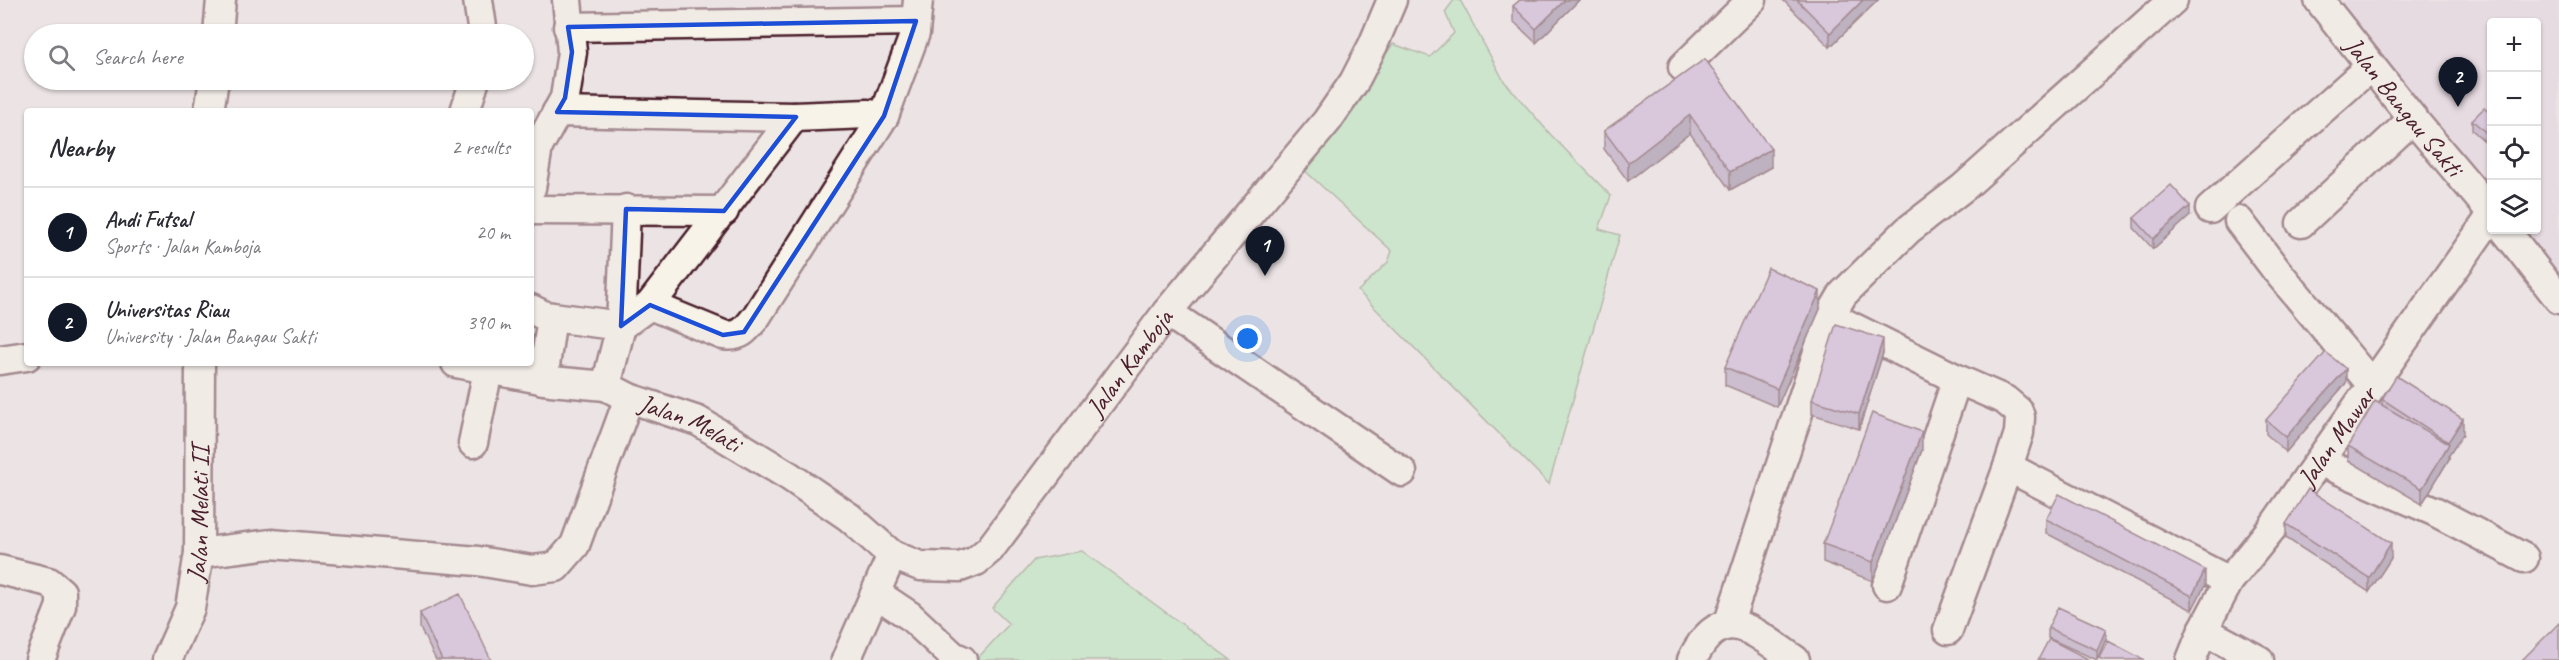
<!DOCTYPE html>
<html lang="en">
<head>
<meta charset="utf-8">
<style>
	body { margin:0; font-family:Caveat,sans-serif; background:#f2f2f3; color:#2b2b33 }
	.controls { position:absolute; right:18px; top:18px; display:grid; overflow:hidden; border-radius:6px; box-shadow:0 2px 4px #0004 }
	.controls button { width:54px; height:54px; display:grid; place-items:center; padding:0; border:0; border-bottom:2px solid #e1e1e2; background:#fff; color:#2b2b33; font:30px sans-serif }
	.you { position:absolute; left:1248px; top:339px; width:21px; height:21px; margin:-15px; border:4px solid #fff; border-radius:50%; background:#1a73e8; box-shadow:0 0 0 9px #1a73e833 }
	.badge { display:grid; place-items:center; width:39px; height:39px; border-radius:50%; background:#111827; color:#fff; font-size:20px; font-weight:700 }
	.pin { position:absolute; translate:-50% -50px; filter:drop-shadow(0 2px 3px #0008) }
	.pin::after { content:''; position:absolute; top:32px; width:21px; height:18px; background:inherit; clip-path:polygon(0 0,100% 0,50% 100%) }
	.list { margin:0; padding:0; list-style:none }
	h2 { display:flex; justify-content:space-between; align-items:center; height:78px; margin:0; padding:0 24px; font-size:26px }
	h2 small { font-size:20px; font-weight:400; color:#7c7c81 }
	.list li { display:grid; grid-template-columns:39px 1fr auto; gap:18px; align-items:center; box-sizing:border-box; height:90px; padding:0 24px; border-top:2px solid #e1e1e2 }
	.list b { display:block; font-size:22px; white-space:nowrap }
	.list p { margin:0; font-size:20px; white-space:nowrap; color:#7c7c81 }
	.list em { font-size:20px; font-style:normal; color:#7c7c81 }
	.icon { flex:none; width:33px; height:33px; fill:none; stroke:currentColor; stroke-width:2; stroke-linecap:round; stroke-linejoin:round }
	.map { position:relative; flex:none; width:2559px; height:660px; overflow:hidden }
	.search { position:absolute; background:#fff; box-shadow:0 2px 4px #0004; left:24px; top:24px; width:510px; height:66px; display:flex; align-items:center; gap:15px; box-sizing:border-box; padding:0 21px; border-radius:33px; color:#7c7c81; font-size:22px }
	.panel { position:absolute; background:#fff; box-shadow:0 2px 4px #0004; left:24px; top:108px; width:510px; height:258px; border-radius:6px }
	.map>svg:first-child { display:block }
</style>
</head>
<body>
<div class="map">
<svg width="2559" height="660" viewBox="0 0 2559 660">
	<rect width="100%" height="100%" fill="#ece4e4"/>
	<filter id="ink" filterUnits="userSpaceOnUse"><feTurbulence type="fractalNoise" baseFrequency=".0167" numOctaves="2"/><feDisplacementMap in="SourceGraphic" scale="12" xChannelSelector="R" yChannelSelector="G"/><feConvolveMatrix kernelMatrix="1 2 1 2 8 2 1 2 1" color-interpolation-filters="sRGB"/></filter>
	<g filter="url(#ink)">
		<path fill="#dfd1df" d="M2337 0H2559V274L2523 230H2536V22H2492L2491 191Z"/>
		<path fill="#a6e7af" stroke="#78836d" stroke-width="1.5" d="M1454 0H1460L1504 81 1551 135 1611 196 1599 229 1620 235 1549 484 1358 291 1388 262 1392 251 1302 168 1393 44 1430 57 1454 33 1445 12Z
			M1082 551 1231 660H976L1009 624 992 608 1034 560Z"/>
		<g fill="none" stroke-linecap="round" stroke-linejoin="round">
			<defs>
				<g id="minor">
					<path d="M478 0 483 34"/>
					<path id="s1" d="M2319 0 2413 119 2492 213"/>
					<path d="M568 27 916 21"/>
					<path d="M218 34 221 0"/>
					<path d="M1683 67 1752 0"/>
					<path d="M209 111 214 80"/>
					<path d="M465 111 475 80"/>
					<path d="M557 112 794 117"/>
					<path d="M531 188 538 147 565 98 572 52 567 0"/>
					<path d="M626 209 621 326 650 305 794 117 868 114 884 116"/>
					<path d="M2210 209 2371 66"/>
					<path d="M531 210 724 211"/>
					<path d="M2239 221 2277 271 2372 385"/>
					<path d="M2301 223 2413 119"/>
					<path d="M2505 230 2559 299"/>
					<path d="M650 305 723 335C740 338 746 330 756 317L884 116 915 33 918 0"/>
					<path d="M531 309 545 316 621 326 606 386"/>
					<path d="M1167 312 1402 472"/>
					<path d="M1830 316 1957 379 2005 400 2018 411 2020 417 2019 433 2008 467 1948 630"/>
					<path d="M0 360 27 356"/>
					<path id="s2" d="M456 363 551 381 606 386 629 398 698 421 789 476 849 517 892 555 920 566 960 567 976 561 990 549 1167 312 1327 121 1354 82 1373 45 1392 0"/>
					<path d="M543 380 552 317"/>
					<path d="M473 443 488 370"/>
					<path d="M2319 461 2434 511 2524 558"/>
					<path d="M2008 467 2229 581"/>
					<path d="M199 553 271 544 478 561 532 570 556 567 575 545 629 398"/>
					<path d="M0 570 49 582 61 592V606L40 660"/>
					<path d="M1887 585 1957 379"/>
					<path d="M877 594 910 616 953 656 962 660"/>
					<path d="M1728 625 1830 316 1843 294 1908 230 1964 187 2173 0"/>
					<path d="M2203 630 2259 660"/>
					<path id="s3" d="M167 660 190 608 199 553 200 363"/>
					<path d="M846 660 892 555"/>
					<path d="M1692 660C1722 598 1754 632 1795 660"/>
					<path id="s4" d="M2191 660 2203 630 2229 581 2272 528 2492 215"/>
				</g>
			</defs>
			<use href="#minor" stroke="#4a1f2b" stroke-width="33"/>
			<use href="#minor" stroke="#f7f3e8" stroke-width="28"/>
		</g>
		<path fill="#a58fb5" stroke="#4a1f2b" stroke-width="1.5" d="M1520 0H1579L1536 43 1513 21V6Z
			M1783 0H1878L1830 47Z
			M1705 59 1771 167 1730 190 1690 133 1628 181 1604 149V131Z
			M2492 115V148L2472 130V120Z
			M2190 216 2153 249 2134 228V218Z
			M1820 309 1777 407 1725 385V367Z
			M1883 353 1859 429 1812 414V400Z
			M2346 383 2286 452 2266 434V420Z
			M2382 399 2463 434 2449 455V459L2422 504 2348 460V446L2382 405Z
			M1922 450 1873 581 1823 562V544Z
			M2046 519 2205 585 2192 610 2046 533Z
			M2286 524 2391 558 2369 592 2286 538Z
			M420 613 491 660H436L420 628Z
			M2048 628 2106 639 2097 660 2048 638Z"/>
		<path fill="#867494" stroke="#4a1f2b" stroke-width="1.5" d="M1565 0H1579L1536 43V29Z
			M1863 0H1878L1830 47V33Z
			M1690 115V133L1628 181V163Z
			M1771 149V167L1730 190V172Z
			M2190 206V216L2153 249V239Z
			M1820 291V309L1777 407V389Z
			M1883 339V353L1859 429V414Z
			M2346 369V383L2286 452V437Z
			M2463 419V434L2449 455V459L2422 504V489L2448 446V442Z
			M1922 432V450L1873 581V562Z
			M2391 543V558L2369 592V578Z
			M2205 570V585L2192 610V596Z
			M2106 629V639L2097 660V650Z"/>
		<path fill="#c0a6d3" stroke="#4a1f2b" stroke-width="1.5" d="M1520 0H1565L1536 29 1513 6Z
			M1797 0H1863L1830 33Z
			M1705 59 1771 149 1730 172 1690 115 1628 163 1604 131Z
			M2484 108 2492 115V138L2472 120Z
			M2171 185 2190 206 2153 239 2134 218Z
			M1768 268 1820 291 1777 389 1725 367Z
			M1836 324 1883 339 1859 414 1812 400Z
			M2326 352 2346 369 2286 437 2266 420Z
			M2396 376 2463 419 2448 442 2382 399Z
			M2375 401 2449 444 2422 489 2348 446Z
			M1872 413 1922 432 1873 562 1823 544Z
			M2308 489 2391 543 2369 578 2286 524Z
			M2059 494 2205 570 2192 596 2046 519Z
			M460 594 491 660H442L420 613Z
			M2058 607 2106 629 2097 650 2048 628Z
			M2559 623V660H2522Z
			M2049 639 2088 659V660H2038Z
			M2108 641 2144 660H2104L2099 658Z"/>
	</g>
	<path d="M0 0H2559V660H0ZM916 21 884 116 744 332 723 335 650 305 621 326 626 209 724 211 796 117 557 112 565 98 572 52 568 27Z" fill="#ece4e4" fill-opacity=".55" fill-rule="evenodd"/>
	<path fill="none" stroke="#1d4ed8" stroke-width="4.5" stroke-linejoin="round" d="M916 21 884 116 744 332 723 335 650 305 621 326 626 209 724 211 796 117 557 112 565 98 572 52 568 27Z"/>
	<g text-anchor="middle" stroke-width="4.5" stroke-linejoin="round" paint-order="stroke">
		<g font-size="26" fill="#4a1f2b" stroke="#f7f3e8">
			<text dy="9" stroke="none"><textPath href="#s1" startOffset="136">Jalan Bangau Sakti</textPath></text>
			<text dy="9" stroke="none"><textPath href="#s2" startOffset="825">Jalan Kamboja</textPath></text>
			<text dy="9" stroke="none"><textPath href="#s2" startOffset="244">Jalan Melati</textPath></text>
			<text dy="9" stroke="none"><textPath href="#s4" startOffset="268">Jalan Mawar</textPath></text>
			<text dy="9" stroke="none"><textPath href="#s3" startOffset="152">Jalan Melati II</textPath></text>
		</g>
	</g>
</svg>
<div class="controls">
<button>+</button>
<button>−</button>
<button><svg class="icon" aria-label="locate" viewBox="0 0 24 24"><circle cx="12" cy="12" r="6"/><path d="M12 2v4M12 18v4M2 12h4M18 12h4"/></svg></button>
<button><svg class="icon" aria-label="layers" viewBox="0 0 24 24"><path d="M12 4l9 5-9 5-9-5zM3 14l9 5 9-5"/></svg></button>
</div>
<div class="you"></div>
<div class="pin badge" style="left:1265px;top:276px">1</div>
<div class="pin badge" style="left:2458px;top:107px">2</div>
<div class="search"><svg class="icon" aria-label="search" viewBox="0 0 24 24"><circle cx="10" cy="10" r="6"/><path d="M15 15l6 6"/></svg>Search here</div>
<section class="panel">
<h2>Nearby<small>2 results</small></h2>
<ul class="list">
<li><span class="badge">1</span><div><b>Andi Futsal</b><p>Sports · Jalan Kamboja</p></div><em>20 m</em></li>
<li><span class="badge">2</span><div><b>Universitas Riau</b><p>University · Jalan Bangau Sakti</p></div><em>390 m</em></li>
</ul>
</section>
</div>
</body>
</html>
